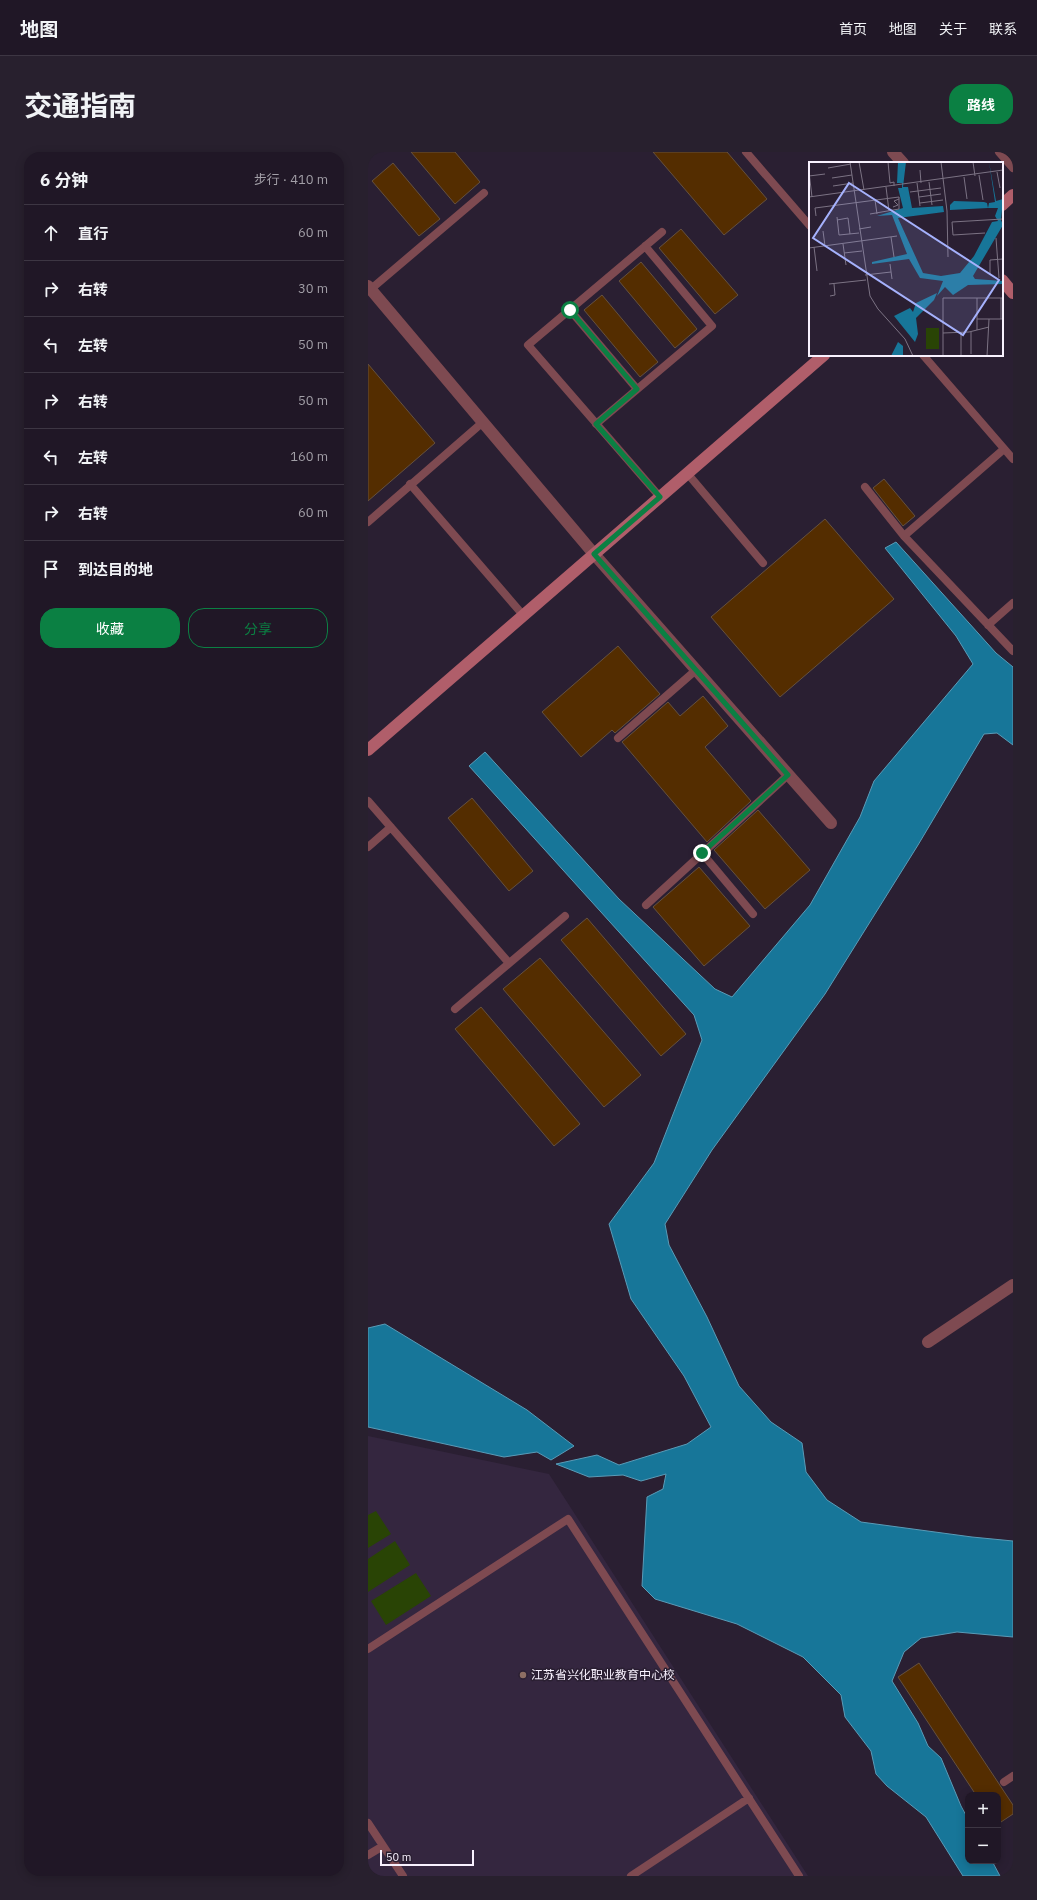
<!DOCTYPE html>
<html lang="zh">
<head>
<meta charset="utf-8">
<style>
	body { margin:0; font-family:"IBM Plex Sans","Noto Sans SC",sans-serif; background:#28202e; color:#f1f3f6 }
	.controls { position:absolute; right:12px; bottom:12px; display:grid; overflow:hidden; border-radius:8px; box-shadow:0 2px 10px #0003 }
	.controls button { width:36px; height:36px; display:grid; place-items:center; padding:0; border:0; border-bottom:1px solid #3d3643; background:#201726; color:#f1f3f6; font:20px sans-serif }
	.scale { position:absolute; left:12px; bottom:10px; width:94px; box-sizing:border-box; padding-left:4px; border:2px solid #f8f1fe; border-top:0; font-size:11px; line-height:14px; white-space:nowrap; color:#f8f1fe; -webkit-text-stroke:3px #2a1f32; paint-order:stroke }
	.stop { position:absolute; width:12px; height:12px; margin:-9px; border:3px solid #0b8043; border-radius:50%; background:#fff }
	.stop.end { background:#0b8043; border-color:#fff; box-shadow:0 1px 4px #0008 }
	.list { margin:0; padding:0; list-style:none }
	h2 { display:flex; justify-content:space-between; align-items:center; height:52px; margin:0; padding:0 16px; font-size:17px }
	h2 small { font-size:13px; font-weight:400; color:#a29fa7 }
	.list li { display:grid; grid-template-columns:26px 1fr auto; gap:12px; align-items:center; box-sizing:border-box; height:56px; padding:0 16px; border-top:1px solid #3d3643 }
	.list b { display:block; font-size:15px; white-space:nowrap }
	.list em { font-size:13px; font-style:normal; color:#a29fa7 }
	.actions { display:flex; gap:8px; padding:12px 16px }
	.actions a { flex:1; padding:9px 0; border:1px solid #0b8043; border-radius:16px; text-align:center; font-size:14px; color:#0b8043 }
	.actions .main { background:#0b8043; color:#fff }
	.icon { flex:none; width:22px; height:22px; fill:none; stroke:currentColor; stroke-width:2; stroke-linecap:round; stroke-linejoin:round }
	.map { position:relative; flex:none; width:645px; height:1724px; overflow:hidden; border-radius:16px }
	header { display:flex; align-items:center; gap:24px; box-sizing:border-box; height:56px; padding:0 20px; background:#201726; border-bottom:1px solid #3d3643 }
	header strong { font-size:19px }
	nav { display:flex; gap:22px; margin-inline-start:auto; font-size:14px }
	.intro { display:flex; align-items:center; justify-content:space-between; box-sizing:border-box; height:96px; padding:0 24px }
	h1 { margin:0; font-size:28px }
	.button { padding:10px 18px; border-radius:16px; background:#0b8043; color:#fff; font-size:14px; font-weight:700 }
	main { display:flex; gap:24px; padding:0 24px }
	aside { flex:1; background:#201726; border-radius:16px; box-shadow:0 2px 10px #0003 }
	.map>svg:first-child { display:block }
</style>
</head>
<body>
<header>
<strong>地图</strong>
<nav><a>首页</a><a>地图</a><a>关于</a><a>联系</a></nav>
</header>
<div class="intro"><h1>交通指南</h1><a class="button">路线</a></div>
<main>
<aside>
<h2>6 分钟<small>步行 · 410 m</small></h2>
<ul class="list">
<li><svg class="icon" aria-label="ahead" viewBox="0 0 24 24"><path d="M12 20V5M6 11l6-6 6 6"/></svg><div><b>直行</b></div><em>60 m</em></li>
<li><svg class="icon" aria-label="right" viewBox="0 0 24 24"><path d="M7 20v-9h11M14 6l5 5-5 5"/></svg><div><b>右转</b></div><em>30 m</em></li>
<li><svg class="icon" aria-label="left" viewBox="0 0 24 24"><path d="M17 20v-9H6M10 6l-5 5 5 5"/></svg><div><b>左转</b></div><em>50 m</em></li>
<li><svg class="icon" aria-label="right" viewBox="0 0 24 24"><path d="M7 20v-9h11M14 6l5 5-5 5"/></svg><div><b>右转</b></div><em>50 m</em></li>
<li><svg class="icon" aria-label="left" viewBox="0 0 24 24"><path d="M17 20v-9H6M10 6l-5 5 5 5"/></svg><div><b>左转</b></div><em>160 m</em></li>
<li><svg class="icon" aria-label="right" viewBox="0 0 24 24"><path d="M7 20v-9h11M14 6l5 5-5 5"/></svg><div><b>右转</b></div><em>60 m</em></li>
<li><svg class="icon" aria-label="arrive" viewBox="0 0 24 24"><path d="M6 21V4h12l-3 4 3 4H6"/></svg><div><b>到达目的地</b></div></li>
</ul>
<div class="actions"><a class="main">收藏</a><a>分享</a></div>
</aside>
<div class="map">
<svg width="645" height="1724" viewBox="0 0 645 1724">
	<rect width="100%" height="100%" fill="#2a1f32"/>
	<path fill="#34263f" d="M0 1284 181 1322 440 1724H0Z"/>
	<path fill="#294405" d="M8 1359 23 1382 0 1396V1363Z
		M27 1389 42 1413 0 1440V1407Z
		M48 1421 63 1444 18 1473 3 1449Z"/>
	<path fill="#177699" stroke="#5a9bb7" d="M528 390 628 501 645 515V593L629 581 616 582 550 693 457 842 344 998 297 1072 301 1093 339 1165 371 1234 403 1270 434 1291 438 1320 459 1348 493 1370 604 1385 645 1389V1485L589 1480 553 1486 536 1500 524 1529 550 1571 560 1594 573 1606 593 1654 600 1667V1709H624L632 1724H595L558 1665 519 1634 508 1622 503 1599 477 1565 473 1543 435 1505 369 1472 287 1447 274 1434 279 1345 295 1337 298 1322 273 1329 255 1323 221 1325 188 1312 229 1303 251 1313 319 1292 343 1275 316 1224 263 1147 241 1072 286 1011 334 888 326 863 101 614 117 600 251 747 347 837 364 845 442 753 492 665 506 629 605 512 588 484 517 396Z
		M17 1172 159 1258 206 1294 183 1308 169 1300 136 1305 0 1275V1176Z"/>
	<path fill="#542d00" stroke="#65513f" d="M43 0H87L112 30 87 52Z
		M285 0H359L399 47 356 83Z
		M25 11 72 67 51 84 4 29Z
		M313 77 370 143 347 162 291 96Z
		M273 110 329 177 307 196 251 129Z
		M234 143 290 210 272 225 216 158Z
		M0 212 67 291 0 349Z
		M516 327 547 364 535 374 505 336Z
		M457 367 526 447 412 545 343 465Z
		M250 494 292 542 247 581 244 578 213 605 174 560Z
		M335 544 360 574 337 595 383 649 339 690 254 590 300 550 312 564Z
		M104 646 165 719 141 739 80 666Z
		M390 658 442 718 397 757 346 698Z
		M331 715 382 774 336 814 285 755Z
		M219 766 318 882 293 904 193 788Z
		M172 806 273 923 236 955 135 837Z
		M113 855 212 972 186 994 87 877Z
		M551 1511 645 1653V1662L630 1672V1643H608L530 1525Z"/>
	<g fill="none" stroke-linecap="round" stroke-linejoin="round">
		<path stroke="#7e4a51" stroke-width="8" d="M378 0 442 74
			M631 0 645 16
			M3 137 116 41
			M202 158 269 237
			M555 203 645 307
			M228 272 344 174 277 94
			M319 321 395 411
			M42 332 155 463
			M497 335 536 384 645 499
			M292 345 160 193 294 80
			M0 370 115 270
			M536 384 636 297
			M620 473 645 451
			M250 586 328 518
			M0 649 141 811
			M0 695 23 675
			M334 701 385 762
			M278 753 420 623
			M87 857 197 764
			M0 1497 200 1367 431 1724
			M636 1630 645 1624
			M0 1671 35 1724
			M0 1703 15 1694
			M263 1724 381 1646"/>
		<path stroke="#7e4a51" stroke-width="12" d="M525 0 535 11
			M0 134 226 402 463 671
			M560 1190 645 1133"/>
		<path stroke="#b05e6a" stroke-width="12" d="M634 53 645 43
			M634 128 645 141
			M0 598 456 203"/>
	</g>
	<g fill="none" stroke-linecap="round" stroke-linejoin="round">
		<path stroke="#0b8043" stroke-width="5" d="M202 158 269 237 228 272 292 345 226 402 420 623 334 701"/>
	</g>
	<circle fill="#8d6e63" stroke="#2a1f32" stroke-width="1.5" cx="155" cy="1523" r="4"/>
	<g text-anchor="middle" stroke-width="3" stroke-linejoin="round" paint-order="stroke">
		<g font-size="12" fill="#f8f1fe" stroke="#2a1f32" text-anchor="start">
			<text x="163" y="1527">江苏省兴化职业教育中心校</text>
		</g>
	</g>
	<g transform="translate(441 10)">
		<rect width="194" height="194" fill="#2a1f32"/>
		<path d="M117 166H130V187H117Z" fill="#294405"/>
		<path d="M89 0H97L94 25H99L103 46 134 44 135 50 89 56 114 111 132 114 151 111 165 94 183 60 189 59 186 54 189 46H179L180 41 186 40 180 0 187 39 194 37 192 58 194 63 164 114 166 117 194 119V122L159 123 144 133 136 125 128 134 134 119 111 116 100 97 63 102V100L98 92 83 53 68 54 94 46 89 26H93V21H88ZM145 39 175 40 178 41 179 46 141 48V43ZM128 131 125 138 107 156 109 172 106 180 85 154 101 146 104 150 107 141ZM89 180 94 184V194H82Z" fill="#177699"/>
		<path fill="none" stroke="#7c7384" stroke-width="1" d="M41 0 61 134 69 147 96 177 104 194M50 0 55 28M79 0 81 21 85 20V24M132 0 138 49 139 95M164 0 166 14M19 6 42 2M111 8 112 21M0 10 3 35M188 10 191 26M170 13 174 38M0 14 16 12M155 15 158 37M23 16 43 13M120 20 123 43M108 21 111 44M24 24 44 21M77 25 80 49M101 30 132 26M0 35 194 8M110 35 132 32M66 38 68 52M111 41 134 38M84 45 89 43 85 39 90 37M7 54 6 46 90 35V47L61 52M28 55 30 73 50 71M28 58 39 56 41 72M50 67 62 65M14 69 16 84M176 71 144 73 143 60 194 57M82 75 85 95M187 76 190 116M34 82 37 103M5 85 8 109M0 86 88 74M35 91 53 89M81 102 83 117M56 113 82 110M181 113V98L194 97M20 122 57 118M21 134 26 133 25 122M168 136V168M168 157H194M192 157V136M152 170V194M162 170V192M134 171 160 170 180 165M134 194V136H194M178 194 180 157"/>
		<path fill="#a5b1fc" fill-opacity="0.15" stroke="#a5b1fc" stroke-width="2" d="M40 21 190 118 154 173 4 76Z"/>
		<rect width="194" height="194" fill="none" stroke="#f8f1fe" stroke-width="2"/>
	</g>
</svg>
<div class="controls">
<button>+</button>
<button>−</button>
</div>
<div class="scale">50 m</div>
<div class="stop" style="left:202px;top:158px"></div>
<div class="stop end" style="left:334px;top:701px"></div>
</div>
</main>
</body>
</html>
